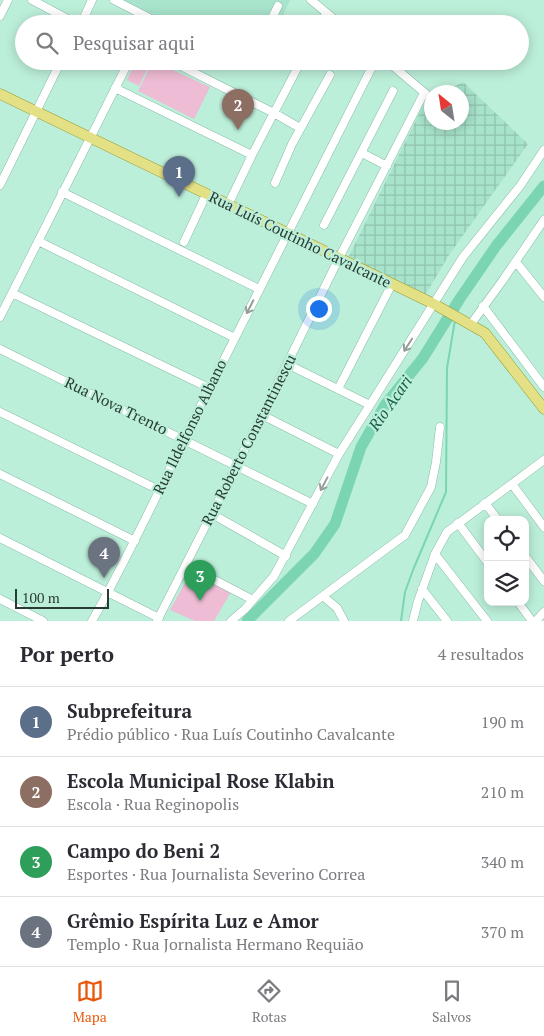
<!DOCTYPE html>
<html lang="pt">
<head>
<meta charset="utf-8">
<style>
	body { margin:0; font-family:"PT Serif",serif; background:#f7f7f7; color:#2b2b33 }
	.controls { position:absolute; right:15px; bottom:15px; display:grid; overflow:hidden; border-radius:10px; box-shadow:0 2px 12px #0003 }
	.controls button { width:45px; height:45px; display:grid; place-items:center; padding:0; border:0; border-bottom:1px solid #e1e1e2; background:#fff; color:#2b2b33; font:25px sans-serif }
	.compass { position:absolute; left:424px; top:85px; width:45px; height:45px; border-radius:50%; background:#fff; box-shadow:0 2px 12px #0003; rotate:330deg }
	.scale { position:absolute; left:15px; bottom:12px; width:94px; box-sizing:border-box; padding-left:5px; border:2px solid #283c34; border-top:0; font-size:14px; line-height:18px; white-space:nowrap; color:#283c34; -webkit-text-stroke:4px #bcefd9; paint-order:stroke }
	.you { position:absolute; left:318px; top:308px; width:18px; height:18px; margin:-12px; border:4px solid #fff; border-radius:50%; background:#1a73e8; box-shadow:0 0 0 8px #1a73e833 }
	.badge { display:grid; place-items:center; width:32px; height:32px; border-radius:50%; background:#ea580c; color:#fff; font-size:16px; font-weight:700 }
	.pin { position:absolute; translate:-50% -41px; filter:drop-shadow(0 1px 2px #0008) }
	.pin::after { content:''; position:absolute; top:26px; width:18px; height:15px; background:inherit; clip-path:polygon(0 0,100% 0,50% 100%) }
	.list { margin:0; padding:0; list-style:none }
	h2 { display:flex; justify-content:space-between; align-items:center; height:65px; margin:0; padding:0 20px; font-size:21px }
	h2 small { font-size:16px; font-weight:400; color:#7c7c81 }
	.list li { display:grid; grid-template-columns:32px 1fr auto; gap:15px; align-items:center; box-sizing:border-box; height:70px; padding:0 20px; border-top:1px solid #e1e1e2 }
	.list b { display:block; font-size:19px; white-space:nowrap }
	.list p { margin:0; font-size:16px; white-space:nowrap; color:#7c7c81 }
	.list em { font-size:16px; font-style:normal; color:#7c7c81 }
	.icon { flex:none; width:28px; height:28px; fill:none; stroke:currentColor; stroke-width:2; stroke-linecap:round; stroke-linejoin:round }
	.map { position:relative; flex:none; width:544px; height:621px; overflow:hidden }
	.search { position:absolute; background:#fff; box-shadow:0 2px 12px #0003; left:15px; right:15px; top:15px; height:55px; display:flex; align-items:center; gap:12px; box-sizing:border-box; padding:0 18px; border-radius:28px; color:#7c7c81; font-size:19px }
	.sheet { height:345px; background:#fff }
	nav { display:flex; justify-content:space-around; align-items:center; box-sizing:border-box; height:70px; border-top:1px solid #e1e1e2; background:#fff; font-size:14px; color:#7c7c81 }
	nav a { display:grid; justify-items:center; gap:2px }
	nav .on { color:#ea580c }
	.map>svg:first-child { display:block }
</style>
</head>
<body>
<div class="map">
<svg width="544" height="621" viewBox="0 0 544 621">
	<defs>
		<pattern id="industrial-grid" width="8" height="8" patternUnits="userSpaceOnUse" patternTransform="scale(1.25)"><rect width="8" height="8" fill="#a8e3cb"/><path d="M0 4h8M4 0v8" fill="none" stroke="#91c4af"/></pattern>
	</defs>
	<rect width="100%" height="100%" fill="#bcefd9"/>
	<path fill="#a8e3cb" d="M120 0H290L279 24H170Z"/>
	<path fill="url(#industrial-grid)" d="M463 82 528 144 449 255 426 294 348 258 425 102 431 98 432 122H462V92H443Z"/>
	<path fill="#eebcd4" d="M136 61H146L150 63 139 86 127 80Z
		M153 61 210 87 194 119 138 91Z
		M191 572 231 592 214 621H195L170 610Z"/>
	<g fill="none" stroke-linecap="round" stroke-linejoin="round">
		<path stroke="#7bd5b3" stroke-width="2" d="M456 313 459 300
			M401 621 405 592 413 570 446 492 447 368 455 320"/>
		<path stroke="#7bd5b3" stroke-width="11" d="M247 621 314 554 335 524 361 447 385 405 423 358 459 300 496 246 544 186"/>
		<defs>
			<path id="minor" d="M32 0 77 24
				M114 0 161 24
				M311 0 340 24
				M0 16 8 0
				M84 17 98 24
				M81 24 92 0
				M269 24 278 6
				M321 24 326 13
				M171 61 274 113 300 128
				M234 61 242 64 247 61
				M364 61 372 68
				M387 61 432 99
				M115 88 252 155
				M362 153 387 166
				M275 183 292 144 330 75
				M0 185 61 61
				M62 192 259 289
				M228 205 252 155 301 61
				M324 225 393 91
				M38 241 235 338
				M184 242 206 195
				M516 262 544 297
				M12 293 209 388
				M483 306 544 387
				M0 317 129 61
				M471 324 503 280 544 220
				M0 349 313 504
				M287 364 370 405
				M338 389 392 284
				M0 412 159 490
				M262 415 339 454
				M0 474 135 541
				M512 484 544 527
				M485 503 498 520
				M212 514 286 556
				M458 523 488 563
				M0 538 159 618
				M435 554 487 621
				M525 556 544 581
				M186 565 253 600
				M422 589 447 621
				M323 596 337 608 344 621
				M0 599 43 621
				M518 602 532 621
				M92 621C130 554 162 484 196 415 255 297 315 179 375 61
				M157 621 262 415 339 258 424 93
				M231 621 245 609 274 576 339 454 370 405 463 257 520 186 544 150
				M289 621 405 535 431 487 436 462 440 427
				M413 621 418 601 435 554 447 532 544 460
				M536 621 544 612"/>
			<path id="major" d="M0 94 434 304 485 333 544 409"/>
		</defs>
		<use href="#minor" stroke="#8bbca8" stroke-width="9"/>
		<use href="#major" stroke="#969a35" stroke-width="11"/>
		<use href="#minor" stroke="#fff" stroke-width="8"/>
		<use href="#major" stroke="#e4e086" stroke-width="10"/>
	</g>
	<defs><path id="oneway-shaft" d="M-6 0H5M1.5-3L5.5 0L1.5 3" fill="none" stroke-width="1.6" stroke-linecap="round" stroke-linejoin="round" transform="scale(1.25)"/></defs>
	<g stroke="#949e9a">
		<use href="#oneway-shaft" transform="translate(250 307) rotate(117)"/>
		<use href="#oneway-shaft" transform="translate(408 345) rotate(123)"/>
		<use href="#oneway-shaft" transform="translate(324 484) rotate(118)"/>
	</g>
	<g text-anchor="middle" stroke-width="4.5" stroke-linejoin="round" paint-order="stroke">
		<g font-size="15" fill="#283c34" stroke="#bcefd9">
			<text transform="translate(300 240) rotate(26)" y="5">Rua Luís Coutinho Cavalcante</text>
			<text transform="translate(116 406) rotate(26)" y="5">Rua Nova Trento</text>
			<text transform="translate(190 427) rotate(-64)" y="5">Rua Ildelfonso Albano</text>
			<text transform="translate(249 440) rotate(-63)" y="5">Rua Roberto Constantinescu</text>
		</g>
		<g font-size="16" font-style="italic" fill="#1b614a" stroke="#bcefd9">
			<text transform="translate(390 403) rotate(-55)" y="6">Rio Acari</text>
		</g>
	</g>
</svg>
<div class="controls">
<button><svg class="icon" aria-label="locate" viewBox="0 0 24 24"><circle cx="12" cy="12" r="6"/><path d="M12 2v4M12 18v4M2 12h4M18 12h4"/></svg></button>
<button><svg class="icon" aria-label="layers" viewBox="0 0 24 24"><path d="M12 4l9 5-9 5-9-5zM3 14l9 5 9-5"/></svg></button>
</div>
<svg class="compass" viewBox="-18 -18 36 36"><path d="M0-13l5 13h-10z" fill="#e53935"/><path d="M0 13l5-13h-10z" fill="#7c7c81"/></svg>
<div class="scale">100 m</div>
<div class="you"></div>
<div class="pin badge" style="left:179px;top:197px;background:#5c6f8a">1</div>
<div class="pin badge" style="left:238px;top:130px;background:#8d6e63">2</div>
<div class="pin badge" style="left:200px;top:601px;background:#2e9e5b">3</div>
<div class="pin badge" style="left:104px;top:578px;background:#6b7280">4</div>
<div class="search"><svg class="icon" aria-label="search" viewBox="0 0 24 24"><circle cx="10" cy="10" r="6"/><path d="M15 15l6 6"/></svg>Pesquisar aqui</div>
</div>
<section class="sheet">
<h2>Por perto<small>4 resultados</small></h2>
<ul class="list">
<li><span class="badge" style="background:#5c6f8a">1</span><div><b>Subprefeitura</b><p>Prédio público · Rua Luís Coutinho Cavalcante</p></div><em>190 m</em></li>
<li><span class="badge" style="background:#8d6e63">2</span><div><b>Escola Municipal Rose Klabin</b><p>Escola · Rua Reginopolis</p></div><em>210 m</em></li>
<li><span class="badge" style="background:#2e9e5b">3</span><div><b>Campo do Beni 2</b><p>Esportes · Rua Journalista Severino Correa</p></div><em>340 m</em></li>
<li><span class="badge" style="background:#6b7280">4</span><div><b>Grêmio Espírita Luz e Amor</b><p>Templo · Rua Jornalista Hermano Requião</p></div><em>370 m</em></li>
</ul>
</section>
<nav>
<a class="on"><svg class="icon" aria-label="map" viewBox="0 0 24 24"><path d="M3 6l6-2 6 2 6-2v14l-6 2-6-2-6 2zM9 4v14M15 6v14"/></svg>Mapa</a>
<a><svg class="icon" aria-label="directions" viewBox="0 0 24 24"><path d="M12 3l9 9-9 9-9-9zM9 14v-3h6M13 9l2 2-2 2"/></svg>Rotas</a>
<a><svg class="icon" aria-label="saved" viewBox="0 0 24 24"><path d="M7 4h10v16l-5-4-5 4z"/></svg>Salvos</a>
</nav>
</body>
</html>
